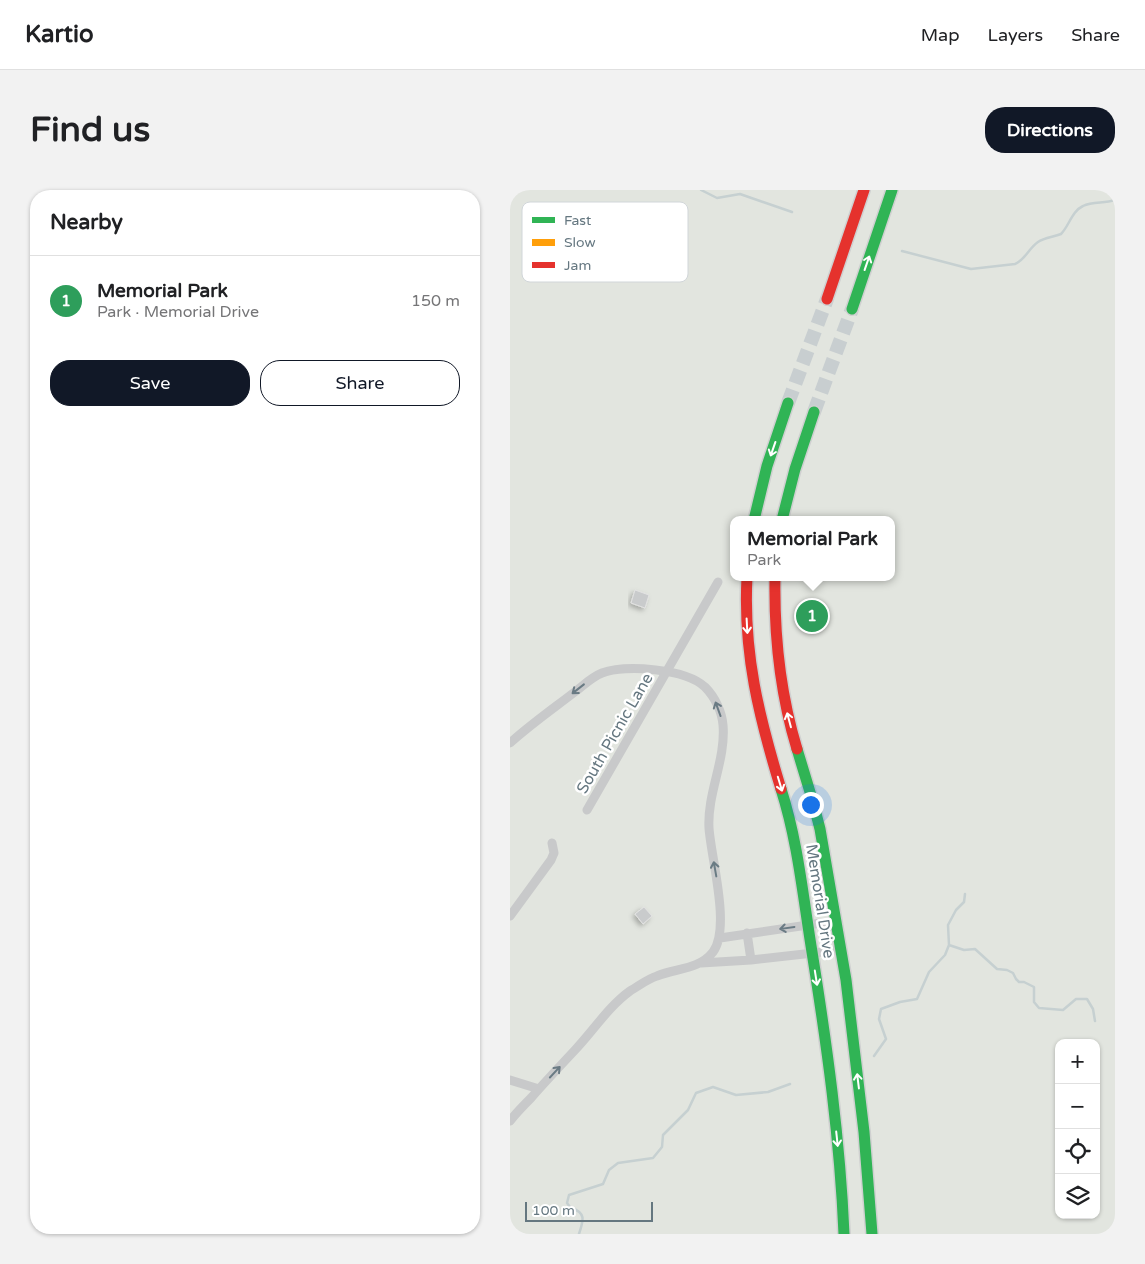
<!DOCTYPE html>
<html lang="en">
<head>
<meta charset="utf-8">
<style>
	body { margin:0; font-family:"Varela Round",sans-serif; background:#f2f2f2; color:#202124 }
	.controls { position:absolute; right:15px; bottom:15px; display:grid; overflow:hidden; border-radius:10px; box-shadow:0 1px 4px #0004 }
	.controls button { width:45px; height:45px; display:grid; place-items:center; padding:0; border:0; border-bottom:1px solid #e0e0e0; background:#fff; color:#202124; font:25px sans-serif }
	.scale { position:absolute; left:15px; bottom:12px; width:128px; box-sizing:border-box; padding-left:5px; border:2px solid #657780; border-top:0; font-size:14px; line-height:18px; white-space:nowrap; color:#657780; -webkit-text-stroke:4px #fff; paint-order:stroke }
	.you { position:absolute; left:300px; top:614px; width:18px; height:18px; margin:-12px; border:4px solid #fff; border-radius:50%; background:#1a73e8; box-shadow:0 0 0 8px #1a73e833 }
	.badge { display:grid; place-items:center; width:32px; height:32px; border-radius:50%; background:#111827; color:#fff; font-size:16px; font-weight:700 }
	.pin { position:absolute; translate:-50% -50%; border:2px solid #fff; box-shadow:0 1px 5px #0006 }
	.popup { position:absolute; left:220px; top:326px; width:165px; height:65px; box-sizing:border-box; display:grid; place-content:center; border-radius:10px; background:#fff; filter:drop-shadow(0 1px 4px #0005); font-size:16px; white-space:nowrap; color:#757577 }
	.popup b { font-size:19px; color:#202124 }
	.popup::after { content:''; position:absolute; left:50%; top:100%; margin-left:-10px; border:10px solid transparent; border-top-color:#fff }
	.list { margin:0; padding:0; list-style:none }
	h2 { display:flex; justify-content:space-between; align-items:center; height:65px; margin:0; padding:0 20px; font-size:21px }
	h2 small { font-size:16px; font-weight:400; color:#757577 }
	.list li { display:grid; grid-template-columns:32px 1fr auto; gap:15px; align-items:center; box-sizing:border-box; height:90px; padding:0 20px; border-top:1px solid #e0e0e0 }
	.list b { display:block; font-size:19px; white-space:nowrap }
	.list p { margin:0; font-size:16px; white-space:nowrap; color:#757577 }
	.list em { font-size:16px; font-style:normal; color:#757577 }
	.actions { display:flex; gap:10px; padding:15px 20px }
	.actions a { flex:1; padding:11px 0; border:1px solid #111827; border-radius:20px; text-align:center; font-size:18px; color:#111827 }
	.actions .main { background:#111827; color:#fff }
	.icon { flex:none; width:28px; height:28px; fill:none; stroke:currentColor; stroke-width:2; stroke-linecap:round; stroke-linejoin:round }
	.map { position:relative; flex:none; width:605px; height:1044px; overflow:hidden; border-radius:20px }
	header { display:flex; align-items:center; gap:30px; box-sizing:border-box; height:70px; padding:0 25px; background:#fff; border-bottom:1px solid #e0e0e0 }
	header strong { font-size:24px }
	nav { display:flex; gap:28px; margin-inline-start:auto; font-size:18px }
	.intro { display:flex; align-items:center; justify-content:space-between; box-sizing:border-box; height:120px; padding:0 30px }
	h1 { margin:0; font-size:35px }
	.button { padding:12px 22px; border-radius:20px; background:#111827; color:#fff; font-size:18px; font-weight:700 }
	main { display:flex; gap:30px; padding:0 30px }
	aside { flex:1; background:#fff; border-radius:20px; box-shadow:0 1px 4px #0004 }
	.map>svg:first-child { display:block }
</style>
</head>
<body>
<header>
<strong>Kartio</strong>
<nav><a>Map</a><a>Layers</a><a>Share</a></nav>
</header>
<div class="intro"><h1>Find us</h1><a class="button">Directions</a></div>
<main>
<aside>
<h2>Nearby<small></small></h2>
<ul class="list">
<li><span class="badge" style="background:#2e9e5b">1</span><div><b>Memorial Park</b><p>Park · Memorial Drive</p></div><em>150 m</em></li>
</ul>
<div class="actions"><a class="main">Save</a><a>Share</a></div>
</aside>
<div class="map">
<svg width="605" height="1044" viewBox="0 0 605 1044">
	<defs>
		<filter id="shadow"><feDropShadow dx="-2.5" dy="2.5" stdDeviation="2.5" flood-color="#0004"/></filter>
	</defs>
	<rect width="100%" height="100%" fill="#f3f3f2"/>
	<path fill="#e2e5df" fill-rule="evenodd" d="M0 0H605V1044H0ZM223 330H381V387H223ZM549 853H586V1025H549Z"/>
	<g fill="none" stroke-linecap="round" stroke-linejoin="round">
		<path stroke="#c6d0d1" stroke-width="2.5" d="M191 0 207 8 230 4 282 22
			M392 61 461 79 505 74C515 70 519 58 528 52 534 48 543 47 551 44 559 36 562 21 573 16 583 11 595 14 605 10
			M439 755 438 735 446 720 454 712 455 704
			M364 866 376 849 369 829 371 819 390 812 407 809 419 782 435 765 439 755 454 760 465 759 487 779 497 780 503 783 506 789 509 792H514L524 797V812L529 818 553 820 566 809H577L583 819 585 831
			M69 1044C74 1029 76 1023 60 1017L57 1013 59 1005 93 994 99 980 108 973 143 968 152 957 153 945 178 920 186 903 203 897 226 905 258 902 280 894"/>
	</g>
	<path fill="#c9cbcc" stroke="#e2e2e2" filter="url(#shadow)" d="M125 400 139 405 135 418 121 413Z
		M134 717 142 726 133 734 125 724Z"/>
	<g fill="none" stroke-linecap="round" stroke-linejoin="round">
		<path stroke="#c8ced0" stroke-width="14" stroke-dasharray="14 7" stroke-linecap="butt" d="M278 213 317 109
			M304 222 342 119"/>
		<defs>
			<path id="fast" d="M342 119 382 0
				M244 330 257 276 278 213
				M272 330 285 279 304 222
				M287 559 303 612 310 639 336 790 354 942 362 1044
				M271 599C288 652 293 707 302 762 317 856 330 949 334 1044"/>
			<path id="jam" d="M317 109 354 0
				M237 387C233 463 249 527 271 599
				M265 387C264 446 270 503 287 559"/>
		</defs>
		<use href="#fast" stroke="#cfd0d0" stroke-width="14"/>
		<use href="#jam" stroke="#cfd0d0" stroke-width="14"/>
		<path stroke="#c8c9ca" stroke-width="9" d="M0 553C21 534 44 518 66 501 75 494 82 487 92 483 116 474 176 479 195 497 205 507 212 522 213 535 216 570 197 603 199 638 201 668 221 738 203 762 189 780 166 778 147 786 137 789 129 796 120 801 99 816 83 841 65 860 50 876 35 892 21 908 14 915 6 923 0 931
			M77 620 208 392
			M0 726 41 670 44 663 42 653
			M237 743 241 770
			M210 748 325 731
			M191 773 241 770 330 760
			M0 890 29 899"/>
		<use href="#fast" stroke="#30b455" stroke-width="11"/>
		<use href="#jam" stroke="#e5322d" stroke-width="11"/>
	</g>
	<defs><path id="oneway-shaft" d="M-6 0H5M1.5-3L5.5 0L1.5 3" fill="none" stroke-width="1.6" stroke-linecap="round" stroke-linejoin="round" transform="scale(1.25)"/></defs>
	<g stroke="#fff">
		<use href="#oneway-shaft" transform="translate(357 73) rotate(-71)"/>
		<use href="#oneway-shaft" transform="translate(263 259) rotate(109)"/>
		<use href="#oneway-shaft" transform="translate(237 436) rotate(87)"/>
		<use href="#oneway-shaft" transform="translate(279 530) rotate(-105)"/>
		<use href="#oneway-shaft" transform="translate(270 594) rotate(73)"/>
		<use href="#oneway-shaft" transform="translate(306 788) rotate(81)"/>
		<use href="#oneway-shaft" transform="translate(348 891) rotate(-97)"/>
		<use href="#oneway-shaft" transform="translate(327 949) rotate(84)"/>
	</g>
	<g stroke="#6a7b84">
		<use href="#oneway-shaft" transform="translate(68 499) rotate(142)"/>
		<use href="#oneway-shaft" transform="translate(208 519) rotate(-110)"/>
		<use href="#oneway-shaft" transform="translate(205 679) rotate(-100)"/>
		<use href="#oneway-shaft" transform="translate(277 738) rotate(172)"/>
		<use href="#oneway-shaft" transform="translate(45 882) rotate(-47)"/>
	</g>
	<g text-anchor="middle" stroke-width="5" stroke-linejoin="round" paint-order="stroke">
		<g font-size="16" fill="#657780" stroke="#fff">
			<text transform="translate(104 543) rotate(-60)" y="6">South Picnic Lane</text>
			<text transform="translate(311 711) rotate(81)" y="6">Memorial Drive</text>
		</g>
	</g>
	<rect x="12" y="12" width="166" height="80" rx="8" fill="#fff" stroke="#d1d6d9" stroke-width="1"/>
	<rect x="22" y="27" width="23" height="6" fill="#30b455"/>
	<rect x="22" y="49" width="23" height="7" fill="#ff9f0a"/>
	<rect x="22" y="72" width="23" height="6" fill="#e5322d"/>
	<g font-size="14" fill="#657780">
		<text x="54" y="35">Fast</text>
		<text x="54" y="57">Slow</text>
		<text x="54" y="80">Jam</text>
	</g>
</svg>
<div class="controls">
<button>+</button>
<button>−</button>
<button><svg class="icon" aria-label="locate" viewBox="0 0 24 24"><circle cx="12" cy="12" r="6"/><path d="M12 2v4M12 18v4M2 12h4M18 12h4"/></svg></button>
<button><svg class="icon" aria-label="layers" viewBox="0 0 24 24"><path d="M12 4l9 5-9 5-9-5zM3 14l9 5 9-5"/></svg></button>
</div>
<div class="scale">100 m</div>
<div class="you"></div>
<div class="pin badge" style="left:302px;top:426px;background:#2e9e5b">1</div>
<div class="popup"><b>Memorial Park</b>Park</div>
</div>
</main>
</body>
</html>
